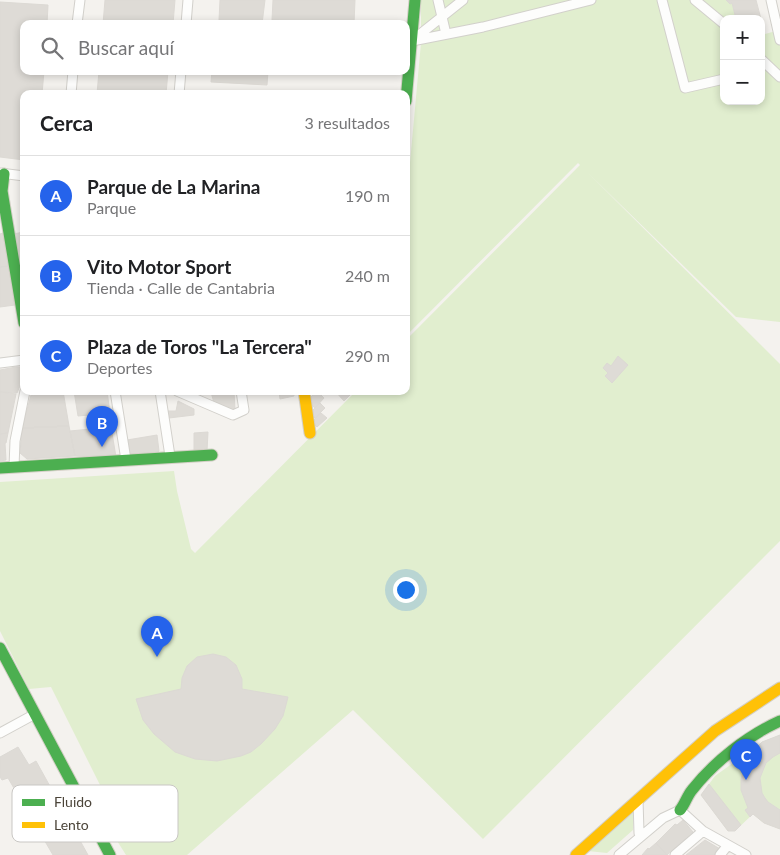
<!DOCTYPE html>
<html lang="es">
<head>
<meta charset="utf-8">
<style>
	body { margin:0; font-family:Lato,sans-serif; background:#f6f6f6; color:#202124 }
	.controls { position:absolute; right:15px; top:15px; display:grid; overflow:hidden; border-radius:10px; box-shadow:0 2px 8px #0003 }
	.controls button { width:45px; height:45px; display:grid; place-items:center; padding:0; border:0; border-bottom:1px solid #e0e0e0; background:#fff; color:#202124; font:25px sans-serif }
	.you { position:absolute; left:405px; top:589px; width:18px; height:18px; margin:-12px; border:4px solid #fff; border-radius:50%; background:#1a73e8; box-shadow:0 0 0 8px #1a73e833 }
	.badge { display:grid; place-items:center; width:32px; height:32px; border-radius:50%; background:#2563eb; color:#fff; font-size:16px; font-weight:700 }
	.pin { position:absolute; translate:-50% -41px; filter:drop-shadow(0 1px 2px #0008) }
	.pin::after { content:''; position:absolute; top:26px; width:18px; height:15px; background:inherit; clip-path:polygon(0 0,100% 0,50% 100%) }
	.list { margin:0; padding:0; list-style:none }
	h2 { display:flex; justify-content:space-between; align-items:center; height:65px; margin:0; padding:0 20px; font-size:21px }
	h2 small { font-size:16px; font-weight:400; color:#757577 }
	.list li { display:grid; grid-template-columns:32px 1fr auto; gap:15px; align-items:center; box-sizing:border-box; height:80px; padding:0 20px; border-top:1px solid #e0e0e0 }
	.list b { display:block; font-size:19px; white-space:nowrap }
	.list p { margin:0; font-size:16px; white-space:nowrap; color:#757577 }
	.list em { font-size:16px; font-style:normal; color:#757577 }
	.icon { flex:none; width:28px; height:28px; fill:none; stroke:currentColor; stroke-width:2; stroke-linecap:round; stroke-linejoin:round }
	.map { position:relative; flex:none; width:780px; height:855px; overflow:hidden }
	.search { position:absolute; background:#fff; box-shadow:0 2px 8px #0003; left:20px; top:20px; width:390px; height:55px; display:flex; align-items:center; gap:12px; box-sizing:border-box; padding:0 18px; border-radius:10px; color:#757577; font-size:19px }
	.panel { position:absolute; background:#fff; box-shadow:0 2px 8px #0003; left:20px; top:90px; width:390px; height:305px; border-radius:10px }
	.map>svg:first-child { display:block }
</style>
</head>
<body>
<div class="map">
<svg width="780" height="855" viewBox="0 0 780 855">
	<rect width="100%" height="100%" fill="#f4f2ee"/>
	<path fill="#e1eecf" d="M421 0H726L730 4 732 3 736 19H724V101H761V35L780 30V322L736 317 586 171 780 364V541L483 839 353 710 187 855H126L102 817 103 791 51 687 29 689 0 631V482L174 471 177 491 191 549 195 553 356 391H406V340L580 165 578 163 406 336V206L421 43Z
		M780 735V829L764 823 753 814 735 831H728L701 795 715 776 762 742Z
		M634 812 633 830 607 853 588 851Z"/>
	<path fill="#dedbd6" stroke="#dcd9d4" d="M105 0H175L173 24H103Z
		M220 0H265L262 24 219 20Z
		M273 0H355L354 24H325L272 20Z
		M726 0H756L761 19H736L732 3 730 4Z
		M0 2 48 5 47 24H24V71H44L42 94H24V160L0 157Z
		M99 71H168L166 94H97Z
		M212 71H268L267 85 211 82Z
		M24 232V256L17 257 13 234Z
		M3 233 9 266 0 267V234Z
		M24 256V275H20L17 257Z
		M9 266 15 305 0 307V267Z
		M618 356 628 365 612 383 605 376 608 373 603 368 607 363 611 366Z
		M16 367H21L24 376 17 393 0 392V370Z
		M51 391H63L69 426 22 428 31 395Z
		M74 391H107L110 413 78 416Z
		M234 391 235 410 230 411 214 403 211 392Z
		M279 391H294V396L280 399Z
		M317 391 324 398 315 408 307 401Z
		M335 391H354L344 401Z
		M0 392 16 394 8 433 0 434Z
		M178 401 194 409V415L169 418 168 411H176Z
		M320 403 325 408 315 418 310 413Z
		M321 413 327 418 317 427 312 422Z
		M69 426 75 456 27 459 20 453 22 428Z
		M111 427 116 457 75 456 70 431Z
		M208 432 207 451 194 452V433Z
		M8 433 6 443H5L6 460 0 461V434Z
		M157 435 159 451 156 454 130 457 127 440Z
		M213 654 226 657 236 665 242 679V689L288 697 287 701 283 716 275 729 261 744 251 752 241 756 217 761 195 759 175 752 154 734 143 720 136 699 181 689 182 678 187 666 197 657Z
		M780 735V753L773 757 766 763 760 778 762 793 765 798 768 802 780 810V829L764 823 753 814 750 817 745 810 748 808 741 790V779L747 759 754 750 762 742Z
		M18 747 29 765 36 761 88 855H53L8 778 2 780 0 777V757Z
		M709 784 741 825 735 831H728L701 795Z
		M683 820 693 832 667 855 656 843 675 824 677 825Z
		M705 840 720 849 716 855H686Z
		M656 843 667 855H642L648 848 649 849Z"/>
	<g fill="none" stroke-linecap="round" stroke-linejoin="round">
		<defs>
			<path id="street" d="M438 0 446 34
				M662 0 685 88 724 79
				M695 0 724 24
				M771 0 780 40
				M77 24 80 0
				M186 24 188 0
				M414 39 463 0
				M412 41 483 27 591 0
				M761 59 780 77
				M71 94 73 71
				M179 94 181 71
				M0 173 24 176
				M0 363 24 360
				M115 391 126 460
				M160 391 170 456
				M177 391 233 415 244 410 241 391
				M14 467 15 441 25 391
				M0 733 35 714
				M638 799 639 833 641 836
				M619 855 663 818 680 810 703 831 746 855
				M675 855 703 831
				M720 855 728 845"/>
			<path id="fast" d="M406 101 415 0
				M4 174 2 191 24 323
				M0 468 212 455
				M0 648 110 855
				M680 810C685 804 687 796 692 790 714 762 747 736 780 721"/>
			<path id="slow" d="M304 391 310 433
				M576 855 715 731 780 688"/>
		</defs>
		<use href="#street" stroke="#d2d0cb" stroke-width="11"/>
		<use href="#fast" stroke="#d3cfc5" stroke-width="13"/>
		<use href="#slow" stroke="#d3cfc5" stroke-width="13"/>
		<use href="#street" stroke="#fdfdfc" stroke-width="9"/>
		<use href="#fast" stroke="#4caf50" stroke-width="11"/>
		<use href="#slow" stroke="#ffc107" stroke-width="11"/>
	</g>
	<rect x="12" y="785" width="166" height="57" rx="8" fill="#fff" stroke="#c9c7c4" stroke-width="1"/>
	<rect x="22" y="799" width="23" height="7" fill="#4caf50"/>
	<rect x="22" y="822" width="23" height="6" fill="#ffc107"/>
	<g font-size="14" fill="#4b4439">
		<text x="54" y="807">Fluido</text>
		<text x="54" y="830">Lento</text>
	</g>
</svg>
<div class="controls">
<button>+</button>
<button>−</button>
</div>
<div class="you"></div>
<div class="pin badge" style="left:157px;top:657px">A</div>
<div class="pin badge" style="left:102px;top:447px">B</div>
<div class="pin badge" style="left:746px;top:780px">C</div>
<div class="search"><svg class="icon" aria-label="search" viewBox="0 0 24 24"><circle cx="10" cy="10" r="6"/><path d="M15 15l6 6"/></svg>Buscar aquí</div>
<section class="panel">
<h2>Cerca<small>3 resultados</small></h2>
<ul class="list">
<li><span class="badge">A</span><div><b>Parque de La Marina</b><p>Parque</p></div><em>190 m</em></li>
<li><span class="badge">B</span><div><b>Vito Motor Sport</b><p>Tienda · Calle de Cantabria</p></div><em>240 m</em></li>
<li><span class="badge">C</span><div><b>Plaza de Toros &quot;La Tercera&quot;</b><p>Deportes</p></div><em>290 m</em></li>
</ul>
</section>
</div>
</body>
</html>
